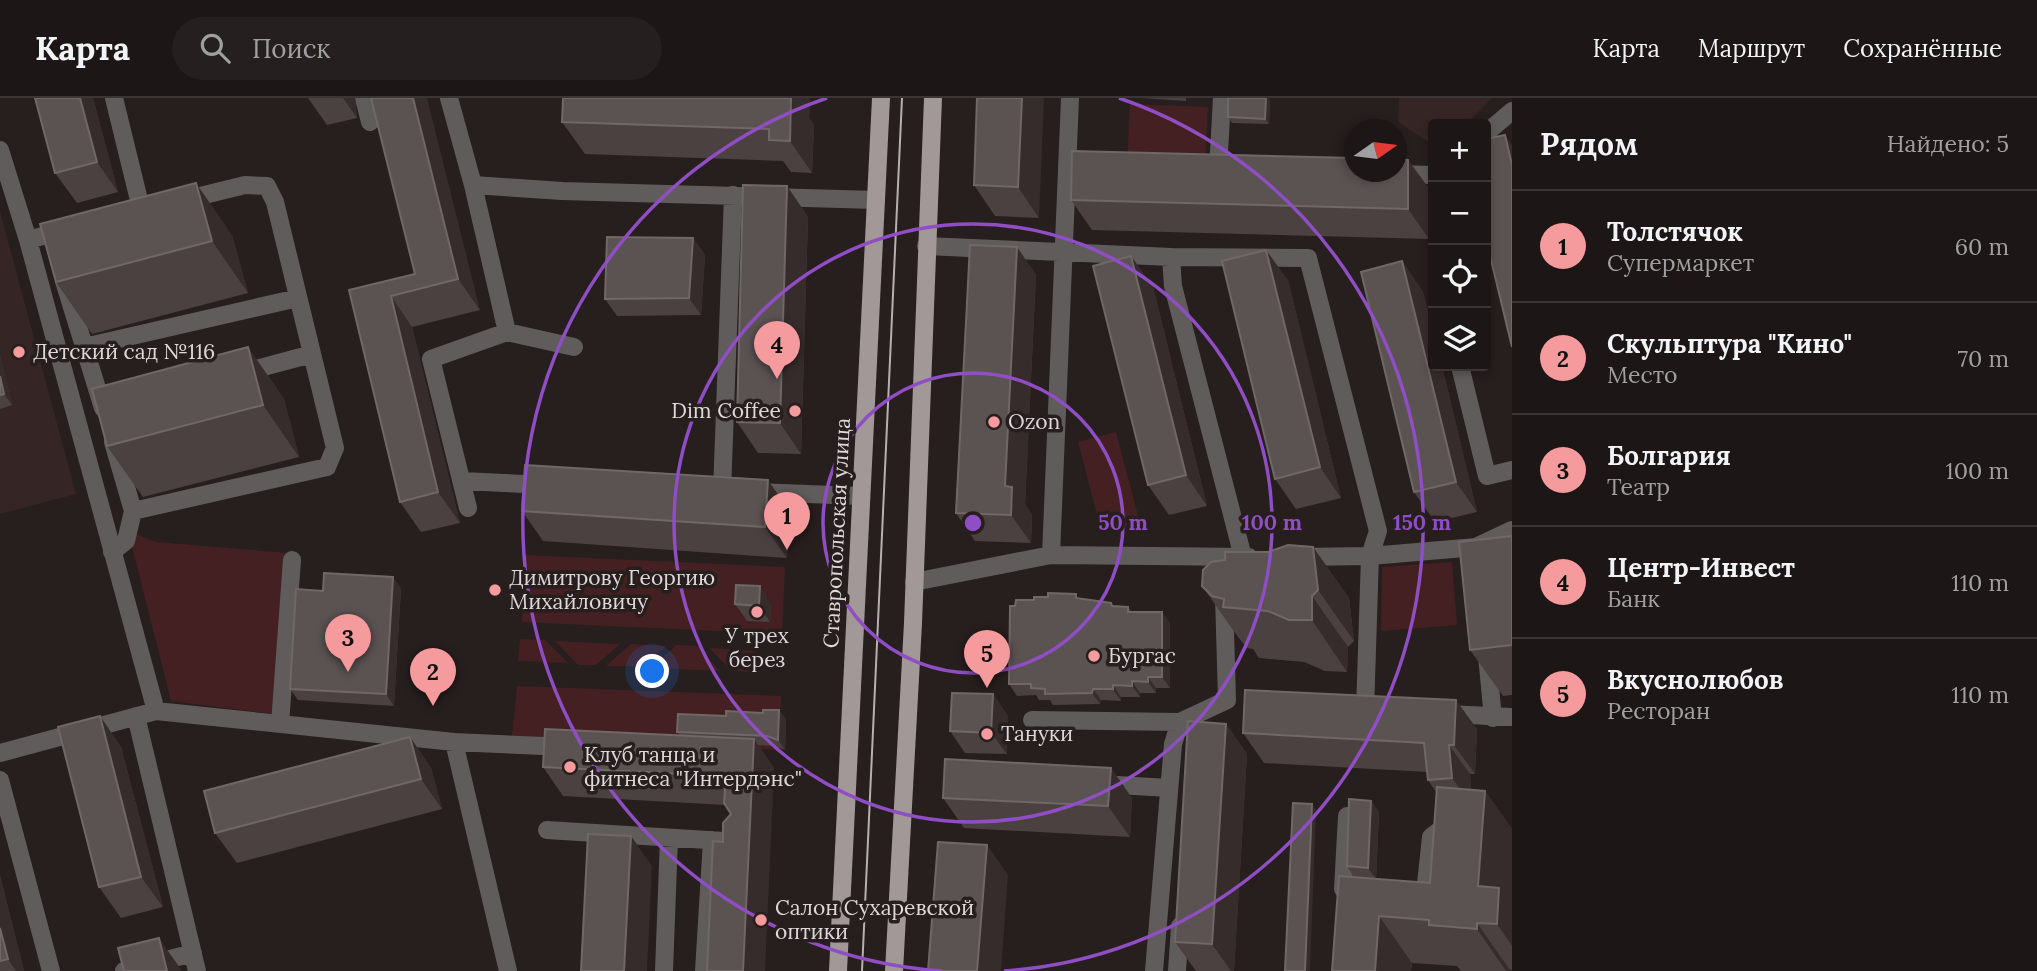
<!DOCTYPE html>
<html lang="ru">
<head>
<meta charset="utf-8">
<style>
	body { margin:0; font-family:Lora,serif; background:#251f1f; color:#f1f3f6 }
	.controls { position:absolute; right:21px; top:21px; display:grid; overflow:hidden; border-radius:7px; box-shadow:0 4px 10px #0003 }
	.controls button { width:63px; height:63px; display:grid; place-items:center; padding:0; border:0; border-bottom:2px solid #3b3535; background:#1d1616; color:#f1f3f6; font:35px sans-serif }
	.compass { position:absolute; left:1344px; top:21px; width:63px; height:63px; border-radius:50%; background:#1d1616; box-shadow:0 4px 10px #0003; rotate:76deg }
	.you { position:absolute; left:653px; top:574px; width:24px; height:24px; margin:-18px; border:5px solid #fff; border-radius:50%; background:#1a73e8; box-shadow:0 0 0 10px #1a73e833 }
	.badge { display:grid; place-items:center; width:46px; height:46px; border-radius:50%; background:#f59b9d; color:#111; font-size:23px; font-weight:700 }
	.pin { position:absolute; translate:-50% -58px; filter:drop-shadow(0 2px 4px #0008) }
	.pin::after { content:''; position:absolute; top:37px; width:24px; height:21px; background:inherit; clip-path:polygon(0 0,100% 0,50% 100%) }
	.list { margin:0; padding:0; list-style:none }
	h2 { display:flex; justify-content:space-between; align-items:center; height:91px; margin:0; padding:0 28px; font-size:30px }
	h2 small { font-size:23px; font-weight:400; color:#a09fa1 }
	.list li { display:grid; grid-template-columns:46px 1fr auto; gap:21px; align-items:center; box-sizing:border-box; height:112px; padding:0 28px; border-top:2px solid #3b3535 }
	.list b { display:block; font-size:26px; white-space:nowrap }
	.list p { margin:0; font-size:23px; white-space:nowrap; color:#a09fa1 }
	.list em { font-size:23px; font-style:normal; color:#a09fa1 }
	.icon { flex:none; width:38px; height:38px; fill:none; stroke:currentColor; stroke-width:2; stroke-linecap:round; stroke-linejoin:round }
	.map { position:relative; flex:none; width:1512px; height:873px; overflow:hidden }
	header { display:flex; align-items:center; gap:42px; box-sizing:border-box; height:98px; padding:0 35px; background:#1d1616; border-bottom:2px solid #3b3535 }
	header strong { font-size:33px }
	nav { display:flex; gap:38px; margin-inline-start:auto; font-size:24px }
	.search { width:490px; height:63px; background:#251f1f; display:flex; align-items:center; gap:18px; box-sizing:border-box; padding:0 24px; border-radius:38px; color:#a09fa1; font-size:26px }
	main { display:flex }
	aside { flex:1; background:#1d1616 }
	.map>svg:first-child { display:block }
</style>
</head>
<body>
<header>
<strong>Карта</strong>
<div class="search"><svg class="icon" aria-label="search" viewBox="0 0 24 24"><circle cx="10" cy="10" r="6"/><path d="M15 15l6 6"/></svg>Поиск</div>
<nav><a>Карта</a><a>Маршрут</a><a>Сохранённые</a></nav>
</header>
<main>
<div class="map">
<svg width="1512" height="873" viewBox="0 0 1512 873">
	<rect width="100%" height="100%" fill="#271e1e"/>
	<path fill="#352525" d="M1399 0H1492L1466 26H1433V47L1398 24Z
		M0 113 76 396 0 416Z"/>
	<path fill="#452022" d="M1130 6 1208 9 1205 67 1127 64Z
		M1116 334 1140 425 1102 435 1078 344Z
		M128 433 156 444 288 455 275 616 171 603Z
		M525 457 785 469 782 536 522 524Z
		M1452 464 1457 527 1381 533 1382 469Z
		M520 541 545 542 568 565 518 563Z
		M555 543 620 546 596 567H578Z
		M631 546 666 548 643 568H606Z
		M676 547 697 548 720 573 652 570Z
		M709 550 757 553 755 574 732 573Z
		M517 588 781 598 779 652 512 638Z"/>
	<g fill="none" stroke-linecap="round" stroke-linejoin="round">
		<path stroke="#615c5c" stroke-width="18" d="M114 0 138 98
			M364 0 370 24
			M449 0 473 87 562 93 876 102
			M1486 35 1512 13
			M0 52 28 142 156 613
			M1218 73 1222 0
			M1395 76 1433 77
			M28 142 65 132
			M926 148 1171 159 1308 160 1378 433 1370 458 1298 459
			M1171 159 1173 188 1243 459
			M64 183 103 310
			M507 234 574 249
			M84 249 298 200
			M1460 268 1487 378 1512 372
			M241 275 312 256
			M113 344 133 413
			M462 383 546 387
			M722 393 733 97
			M753 394 861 398
			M468 410 431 261 507 234 473 87
			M112 454 126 443 133 413 327 369 335 350 275 104 267 88 245 87 184 102
			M1051 457 1070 0
			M914 484 1051 457 1249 459
			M1487 558 1493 620
			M1365 613 1370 458 1476 449 1512 432
			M1446 616 1512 619
			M136 618 197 873
			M1032 622 1180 624
			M280 626 292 462
			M454 644 508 873
			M0 655 156 613 454 644 567 649
			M0 682 51 873
			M1100 686 1169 690
			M547 732 740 744
			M1343 791 1347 718
			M1414 795H1425L1431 739 1450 724
			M124 873 193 855
			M664 873 669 740
			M704 873 712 742
			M1154 873 1173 646 1180 624 1227 602 1224 497
			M1177 873 1180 828"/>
		<path stroke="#a39898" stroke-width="18" d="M838 873 881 0
			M894 873 913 525 933 0"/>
		<path stroke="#b7b0b0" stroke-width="2" d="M862 873 902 0"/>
	</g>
	<path fill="#4b4141" d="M93 0 118 94 77 105 55 75Z
		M308 0H355L357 20 327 27Z
		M371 0 480 212 412 229 460 425 421 434 400 404 349 192 415 176Z
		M563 0H810L809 20 814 27 812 75 791 74 783 63 585 56 562 24Z
		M977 0 1039 120 995 118 974 87Z
		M1141 0H1186V3Z
		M1270 0 1269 26 1232 25 1228 19Z
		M1408 62 1430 92 1429 141 1092 132 1071 102Z
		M787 88 808 119 801 356 758 355 737 324Z
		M232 137 248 195 92 236 56 184Z
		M693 140 705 157 701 217 617 218 605 201Z
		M1017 149 1036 177 1025 406 1032 417 1031 445 975 443 956 415Z
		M1131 158 1153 189 1207 408 1169 417 1148 387Z
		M1402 163 1423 194 1433 234V268H1442L1477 414 1435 424 1414 394Z
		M1288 182 1341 400 1296 411 1275 381Z
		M248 249 284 301 299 359 143 399 107 348Z
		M0 258 12 307 0 311Z
		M768 382 789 413 787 460 543 443 522 413Z
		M1512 438V597L1503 598 1470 552Z
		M1313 449 1349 500 1354 543 1348 549 1347 574 1325 573 1304 564 1259 560 1253 551 1247 550 1238 539 1202 488 1268 454Z
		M401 490 394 608 298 602 290 591Z
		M1048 499 1079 501 1111 505 1114 508 1128 509 1132 514 1170 525V590H1156V595H1140V599H1121V603L1101 602 1100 606 1053 607 1050 602H1039L1036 597 1017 598 1009 586 1015 508Z
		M771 505 770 524 747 523 735 506Z
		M993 596 1008 618 1007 656 965 655 950 633Z
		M779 612 786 622 785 652 774 648 758 647 774 670 723 744 731 716 725 707 563 698 543 669 680 637 677 634 726 618 763 615Z
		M100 618 121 649 163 809 121 820 99 789Z
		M1226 626 1247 656 1234 873H1196L1175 844Z
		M1477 631 1475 676H1470L1471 692 1485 693 1512 731V872H1510V873H1461L1457 868 1412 865 1411 873 1347 768 1371 703 1379 714 1376 781 1430 785 1436 694 1428 682 1427 674 1264 665 1243 635Z
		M410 639 431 670 442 711 237 765 215 735Z
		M1111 670 1132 700 1130 739 964 730 943 700Z
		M0 778 24 873H0Z"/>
	<path fill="#362c2c" d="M80 0H93L118 94 97 64Z
		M343 0H355L357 20Z
		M413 0H427L480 212 458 181Z
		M789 0H810L809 20 814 27 812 75 790 43Z
		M1022 0H1044L1039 120 1018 89Z
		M1266 0H1270L1269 26 1265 21Z
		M1505 37 1512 47V67Z
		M1408 62 1430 92 1429 141 1408 111Z
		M196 85 232 137 248 195 212 143Z
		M787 88 808 119 801 356 780 325Z
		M693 140 705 157 701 217 689 200Z
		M1017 149 1036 177 1025 406 1032 417 1031 445 1011 417 1005 388Z
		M1266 152 1288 182 1341 400 1320 369Z
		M1131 158 1153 189 1207 408 1186 377Z
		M1402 163 1423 194 1433 234V268H1442L1477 414 1456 384Z
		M391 198 412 229 460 425 438 394Z
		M248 249 284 301 299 359 263 307Z
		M0 258 12 307 4 296 0 278Z
		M768 382 789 413 787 460 765 429Z
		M1313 449 1349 500 1354 543 1318 492Z
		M393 479 401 490 394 608 386 596Z
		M760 488 771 505 770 524 759 508Z
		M1312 498 1348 549 1347 574 1312 522Z
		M1162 514 1170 525V590L1162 579Z
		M1148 579 1156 590V595L1148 584Z
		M1132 583 1140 595V599L1132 588Z
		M1113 587 1121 599V603L1113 591Z
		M1093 591 1101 602 1100 606 1092 595Z
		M993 596 1008 618 1007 656 991 635Z
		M1456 602 1477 631 1475 676 1454 647Z
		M779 612 786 622 785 652 778 642Z
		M100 618 121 649 163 809 141 779Z
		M1226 626 1247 656 1234 873H1231L1212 846Z
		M410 639 431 670 442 711 421 681Z
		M754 641 774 670 765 873H743Z
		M1449 647 1470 676 1473 709 1452 680Z
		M1111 670 1132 700 1130 739 1108 708Z
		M1485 693 1512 731V848L1497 826 1478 788Z
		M1371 703 1379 714 1376 781 1368 770Z
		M1312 706 1316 712 1310 873H1305Z
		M631 738 652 768 647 873H624Z
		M987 747 1008 777 1001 873H977Z
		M0 778 24 873H16L8 861 0 830Z
		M1379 818 1412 865 1411 873H1375Z
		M1477 825 1510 872V873H1506L1477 831Z
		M159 840 180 870 181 873H167Z"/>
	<path fill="#5b5252" stroke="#706767" stroke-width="2" d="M35 0H80L97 64 55 75Z
		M371 0H413L458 181 391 198 438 394 400 404 349 192 415 176Z
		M563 0H791L790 43 769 42V31L562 24Z
		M977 0H1022L1018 89 974 87Z
		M1228 0H1266L1265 21 1228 19Z
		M1505 37 1512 67V249L1486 141V41Z
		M1072 53 1354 60V74H1396V61L1408 62V111L1071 102Z
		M196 85 212 143 56 184 40 126Z
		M743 87 787 88 780 325 737 324Z
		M607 139 693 140 689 200 605 201Z
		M970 147 1017 149 1005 388 1012 389 1011 417 956 415Z
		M1266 152 1320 369 1275 381 1222 163Z
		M1131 158 1186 377 1148 387 1093 168Z
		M1402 163 1456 384 1414 394 1361 174Z
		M248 249 263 307 107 348 92 291Z
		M0 278 4 296 0 297Z
		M525 367 768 382 765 429 522 413Z
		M1512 438V547L1470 552 1459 444Z
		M1288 447 1313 449 1318 492 1312 498V522H1289L1268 513 1223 509 1224 501 1212 498 1202 488 1203 472 1211 464 1225 462V454H1268Z
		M324 475 393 479 386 596 290 591 296 491 323 493Z
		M736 487 760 488 759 508 735 506Z
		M1048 495 1076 496V500L1111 505 1112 508 1128 509V514H1162V579H1148V584L1132 583V588L1113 587V591H1093L1092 595 1045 596V591L1031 590V586H1009L1010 508H1015L1016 502H1034V499H1048Z
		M1245 592 1456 602 1454 647H1449L1452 680 1428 682 1424 645 1243 635Z
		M952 595 993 596 991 635 950 633Z
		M763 612H779L778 642 767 638 677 634 678 616 726 618V613L763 615Z
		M100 618 141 779 99 789 58 629Z
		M1188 623 1226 626 1212 846 1175 844Z
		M545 631 754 641 743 873H707L713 743 723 744V725L731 716 724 705 726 678 543 669Z
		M410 639 421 681 215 735 204 693Z
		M945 661 1111 670 1108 708 943 700Z
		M1437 689 1485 693 1478 788 1499 790 1497 826 1477 825V831L1429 827V822L1379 818 1375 873H1332L1339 778 1430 785Z
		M1349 701 1371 703 1368 770 1347 768Z
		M1293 705 1312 706 1305 873H1285Z
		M588 736 631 738 624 873H581Z
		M938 744 987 747 977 873H928Z
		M0 830 8 861 0 863Z
		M159 840 167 873H124L118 850Z"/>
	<g fill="none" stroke="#8f4ec4" stroke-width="3.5">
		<circle cx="973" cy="425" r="150"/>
		<circle cx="973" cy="425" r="299"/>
		<path d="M942 873A449 449 0 0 1 827 0M1119 0A449 449 0 0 1 1004 873"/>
	</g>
	<g fill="#f59b9d" stroke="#271e1e" stroke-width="2.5">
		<circle cx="19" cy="254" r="7"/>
		<circle cx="795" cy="313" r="7"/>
		<circle cx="994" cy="324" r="7"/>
		<circle cx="495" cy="492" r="7"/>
		<circle cx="757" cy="514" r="7"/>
		<circle cx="1094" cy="558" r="7"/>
		<circle cx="987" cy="636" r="7"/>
		<circle cx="570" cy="669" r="7"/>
		<circle cx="761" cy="822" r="7"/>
	</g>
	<g text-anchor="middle" stroke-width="7" stroke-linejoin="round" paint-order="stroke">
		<g font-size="21" fill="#dfd8d8" stroke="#271e1e" text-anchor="start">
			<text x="33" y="261">Детский сад №116</text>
			<text x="781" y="320" text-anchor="end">Dim Coffee</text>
			<text x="1008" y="331">Ozon</text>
			<text x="509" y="487">Димитрову Георгию<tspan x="509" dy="24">Михайловичу</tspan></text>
			<text x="757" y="545" text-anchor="middle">У трех<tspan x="757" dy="24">берез</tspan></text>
			<text x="1108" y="565">Бургас</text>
			<text x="1001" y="643">Тануки</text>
			<text x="584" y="664">Клуб танца и<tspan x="584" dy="24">фитнеса "Интердэнс"</tspan></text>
			<text x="775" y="817">Салон Сухаревской<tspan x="775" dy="24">оптики</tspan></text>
		</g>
		<g font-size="21" fill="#dfd8d8" stroke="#271e1e">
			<text transform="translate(837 435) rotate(-87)" y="7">Ставропольская улица</text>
		</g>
	</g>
	<circle cx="973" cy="425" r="10" fill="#8f4ec4" stroke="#271e1e" stroke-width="3.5"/>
	<g font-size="21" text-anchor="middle" font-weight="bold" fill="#8f4ec4" stroke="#271e1e" stroke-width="7" stroke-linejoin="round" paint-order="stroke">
		<text x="1123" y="432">50 m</text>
		<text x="1272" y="432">100 m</text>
		<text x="1422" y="432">150 m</text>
	</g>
</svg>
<div class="controls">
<button>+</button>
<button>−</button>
<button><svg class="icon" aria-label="locate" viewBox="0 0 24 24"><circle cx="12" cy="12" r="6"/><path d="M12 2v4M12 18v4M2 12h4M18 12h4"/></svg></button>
<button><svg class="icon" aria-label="layers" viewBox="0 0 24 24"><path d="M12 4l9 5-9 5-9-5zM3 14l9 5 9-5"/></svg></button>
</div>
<svg class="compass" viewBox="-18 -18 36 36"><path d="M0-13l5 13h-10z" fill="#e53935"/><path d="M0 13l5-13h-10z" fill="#a09fa1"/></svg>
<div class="you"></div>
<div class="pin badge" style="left:787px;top:452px">1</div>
<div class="pin badge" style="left:433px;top:608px">2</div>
<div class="pin badge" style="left:348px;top:574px">3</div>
<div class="pin badge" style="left:777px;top:281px">4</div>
<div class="pin badge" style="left:987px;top:590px">5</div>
</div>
<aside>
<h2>Рядом<small>Найдено: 5</small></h2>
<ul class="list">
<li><span class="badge">1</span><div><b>Толстячок</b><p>Супермаркет</p></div><em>60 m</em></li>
<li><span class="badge">2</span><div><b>Скульптура &quot;Кино&quot;</b><p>Место</p></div><em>70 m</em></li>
<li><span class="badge">3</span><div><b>Болгария</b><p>Театр</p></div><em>100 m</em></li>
<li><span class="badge">4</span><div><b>Центр-Инвест</b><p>Банк</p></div><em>110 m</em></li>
<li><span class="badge">5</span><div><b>Вкуснолюбов</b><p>Ресторан</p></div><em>110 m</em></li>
</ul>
</aside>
</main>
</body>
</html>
